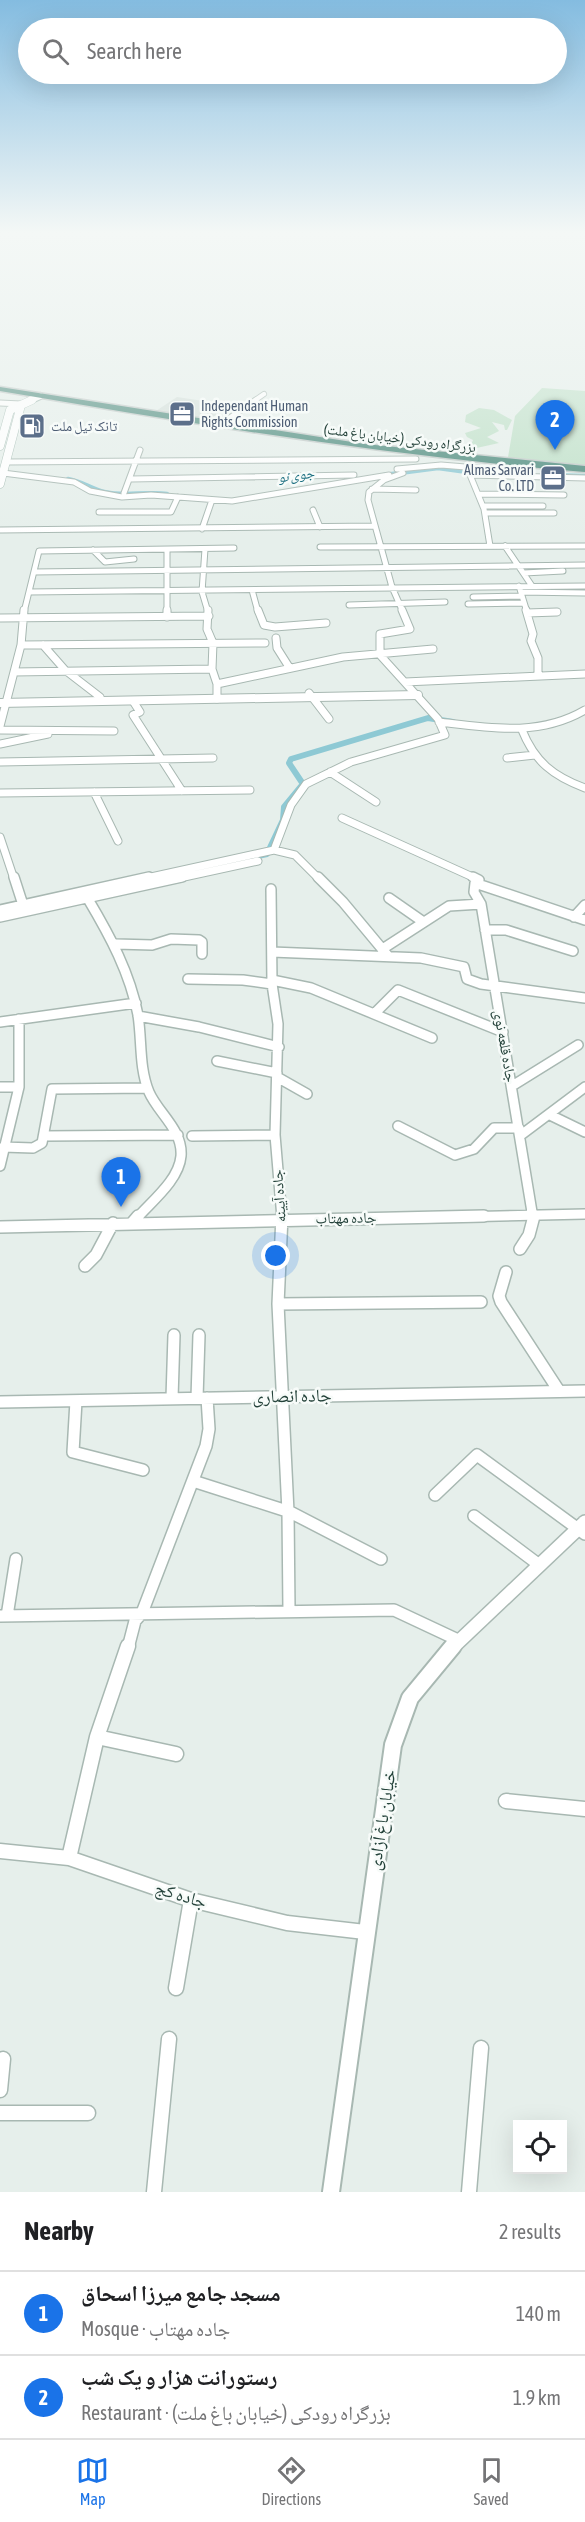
<!DOCTYPE html>
<html lang="en">
<head>
<meta charset="utf-8">
<style>
	body { margin:0; font-family:"Asap Condensed","Noto Naskh Arabic",sans-serif; background:#f2f2f2; color:#202124 }
	.controls { position:absolute; right:18px; bottom:18px; display:grid; overflow:hidden; border-radius:0px; box-shadow:0 6px 24px #0002 }
	.controls button { width:54px; height:54px; display:grid; place-items:center; padding:0; border:0; border-bottom:2px solid #e0e0e0; background:#fff; color:#202124; font:30px sans-serif }
	.you { position:absolute; left:276px; top:1256px; width:21px; height:21px; margin:-15px; border:4px solid #fff; border-radius:50%; background:#1a73e8; box-shadow:0 0 0 9px #1a73e833 }
	.badge { display:grid; place-items:center; width:39px; height:39px; border-radius:50%; background:#1a73e8; color:#fff; font-size:20px; font-weight:700 }
	.pin { position:absolute; translate:-50% -50px; filter:drop-shadow(0 2px 3px #0008) }
	.pin::after { content:''; position:absolute; top:32px; width:21px; height:18px; background:inherit; clip-path:polygon(0 0,100% 0,50% 100%) }
	.list { margin:0; padding:0; list-style:none }
	h2 { display:flex; justify-content:space-between; align-items:center; height:78px; margin:0; padding:0 24px; font-size:26px }
	h2 small { font-size:20px; font-weight:400; color:#757577 }
	.list li { display:grid; grid-template-columns:39px 1fr auto; gap:18px; align-items:center; box-sizing:border-box; height:84px; padding:0 24px; border-top:2px solid #e0e0e0 }
	.list b { display:block; font-size:22px; white-space:nowrap }
	.list p { margin:0; font-size:20px; white-space:nowrap; color:#757577 }
	.list em { font-size:20px; font-style:normal; color:#757577 }
	.icon { flex:none; width:33px; height:33px; fill:none; stroke:currentColor; stroke-width:2; stroke-linecap:round; stroke-linejoin:round }
	.map { position:relative; flex:none; width:585px; height:2192px; overflow:hidden }
	.search { position:absolute; background:#fff; box-shadow:0 6px 24px #0002; left:18px; right:18px; top:18px; height:66px; display:flex; align-items:center; gap:15px; box-sizing:border-box; padding:0 21px; border-radius:33px; color:#757577; font-size:22px }
	.sheet { height:246px; background:#fff }
	nav { display:flex; justify-content:space-around; align-items:center; box-sizing:border-box; height:84px; border-top:2px solid #e0e0e0; background:#fff; font-size:16px; color:#757577 }
	nav a { display:grid; justify-items:center; gap:3px }
	nav .on { color:#1a73e8 }
	.map>svg:first-child { display:block }
</style>
</head>
<body>
<div class="map">
<svg width="585" height="2192" viewBox="0 0 585 2192">
	<rect width="100%" height="100%" fill="#e6efeb"/>
	<path fill="#d4dfda" d="M177 397 230 405 206 422 153 413Z"/>
	<path fill="#bfe0c8" d="M542 388 585 391V468L507 463 515 416Z
		M479 408 494 410 512 420 507 430H505L504 425 492 422 499 431 487 437 499 443 472 449 474 455 469 450 473 440 467 437 465 433 481 428 465 422 466 415Z"/>
	<g fill="none" stroke-linecap="round" stroke-linejoin="round">
		<path stroke="#8ec9d4" stroke-width="4.5" d="M384 475 438 468 482 474
			M545 475 585 476
			M68 479C81 481 92 489 104 492 125 497 146 491 167 494"/>
		<path stroke="#8ec9d4" stroke-width="6" d="M176 875 267 854 283 820 284 807 303 784 289 763 291 759 428 718 453 722"/>
		<defs>
			<path id="minor-far5" d="M254 401 264 394"/>
			<path id="minor-far4" d="M0 403 21 404
				M218 426 256 400
				M6 462 416 459
				M397 469 441 465 478 468
				M3 473 74 482 90 491 122 497 151 495 232 501 389 475
				M470 475 585 478
				M470 475 484 509 490 546
				M131 479 354 475
				M372 489 416 490
				M124 493 140 450
				M479 494 564 495
				M483 506H543
				M313 510 320 527
				M99 512H171L178 497
				M485 513H554
				M202 529 212 500
				M0 530 375 526
				M505 546 532 586
				M320 547 585 546
				M205 549 202 592 208 612
				M93 550 105 562 134 559
				M167 550V612
				M34 572 585 565
				M524 573 563 571
				M519 586 527 612
				M252 590 258 612
				M29 592 585 586
				M521 592 585 593
				M473 597 522 596
				M468 604 523 603
				M349 605 445 602
				M24 612 39 551 234 548
				M403 612 392 587 368 500 369 492 384 480 403 473"/>
			<path id="minor-far3" d="M167 610V617
				M208 610 207 629 213 643 212 669 217 684V699
				M258 610 264 625 275 627 326 623
				M526 610 533 634 531 641 538 658V675
				M527 613 557 612
				M0 618 209 616
				M276 638 277 648 289 667
				M21 645 265 643
				M43 645 65 670 100 697
				M14 672 212 669
				M405 682 585 674
				M217 684 343 657 433 649
				M309 693 329 719
				M133 701 140 712 133 715 182 791
				M439 722C490 728 539 737 585 710
				M0 726 21 645 24 610
				M0 730 114 731
				M522 730C535 762 553 776 585 788
				M0 744 48 734
				M507 758 535 755
				M0 762 213 758
				M330 772 376 802
				M94 792 118 841
				M0 793 250 790
				M342 818 477 879
				M0 837 14 879
				M274 850 291 805 306 784 351 762 445 735 438 719 380 655V634L410 629 402 610
				M142 879 274 850 295 855 319 879
				M175 879 258 861"/>
			<path id="minor-far2" d="M14 877 24 908
				M318 877 343 902 388 956
				M473 877 479 880 475 883 474 892 481 904 533 1218
				M475 883 585 920
				M271 889 272 984 278 1024 275 1135 282 1218
				M389 898 422 921
				M88 899C110 936 130 973 138 1015 142 1041 139 1068 149 1092 158 1113 183 1130 181 1156 179 1180 152 1201 137 1218
				M0 910 149 877
				M0 917 182 877
				M574 917 585 905
				M485 930H506L573 951
				M116 944 152 945 171 939 199 940 202 942V954
				M384 948 449 906 481 904
				M272 952 421 958 464 967 467 979 481 984 585 998
				M188 979 243 980 272 984
				M272 980 311 988 374 1014
				M138 1016 199 1027 279 1047
				M0 1022 136 1003
				M432 1038 374 1014 398 990 503 1032
				M217 1061 277 1073
				M277 1077 307 1094
				M512 1086 578 1045
				M0 1087H19
				M550 1115 585 1132
				M398 1126 455 1155 474 1149 494 1128H519
				M521 1135 585 1087
				M44 1136 178 1135
				M192 1136 275 1135
				M3 1147 33 1148 42 1143 52 1089 147 1088
				M0 1166 19 1087V1019
				M416 1218 585 1214"/>
			<path id="minor-far1" d="M282 1216 278 1304 288 1512 289 1610
				M132 1223 138 1216
				M0 1227 484 1216
				M520 1249 529 1235 534 1216
				M85 1266 96 1255 113 1223
				M506 1272 499 1296 501 1302 559 1391
				M278 1304 481 1302
				M172 1398 174 1335
				M197 1398 199 1335
				M76 1401 73 1452 143 1470
				M0 1402 585 1391
				M193 1481 290 1512 381 1559
				M435 1495 477 1455 585 1534
				M474 1516 538 1564
				M0 1616 394 1610 458 1640
				M7 1616 16 1559
				M128 1648 135 1621 142 1613 206 1446 209 1429 207 1398"/>
			<path id="minor" d="M97 1737 176 1754
				M506 1801 585 1809
				M0 1851 69 1858 191 1900 287 1923 365 1932
				M69 1858 97 1737 128 1646
				M176 1988 191 1900
				M0 2090 3 2059
				M0 2113H88
				M154 2192 169 2039
				M469 2192 481 2048"/>
			<path id="tertiary-far2" d="M0 703 418 695"/>
			<path id="tertiary-far1" d="M452 1648 585 1522"/>
			<path id="tertiary" d="M331 2192 393 1745 410 1698 453 1646"/>
			<path id="secondary-far1" d="M29 401 40 396"/>
			<path id="secondary" d="M0 446 10 410 32 400
				M0 484 20 409 16 407"/>
			<path id="trunk" d="M0 387 365 444 585 466V472C388 456 194 424 0 391Z"/>
		</defs>
		<use href="#minor-far5" stroke="#a8b8b2" stroke-width="6"/>
		<use href="#minor-far4" stroke="#a8b8b2" stroke-width="7"/>
		<use href="#minor-far3" stroke="#a8b8b2" stroke-width="9"/>
		<use href="#minor-far2" stroke="#a8b8b2" stroke-width="12"/>
		<use href="#minor-far1" stroke="#a8b8b2" stroke-width="14"/>
		<use href="#minor" stroke="#a8b8b2" stroke-width="17"/>
		<use href="#tertiary-far2" stroke="#a8b8b2" stroke-width="10"/>
		<use href="#tertiary-far1" stroke="#a8b8b2" stroke-width="16"/>
		<use href="#tertiary" stroke="#a8b8b2" stroke-width="20"/>
		<use href="#secondary-far1" stroke="#a4bbb3" stroke-width="8"/>
		<use href="#secondary" stroke="#a4bbb3" stroke-width="9"/>
		<use href="#trunk" stroke="#c2cac8" stroke-width="3"/>
		<use href="#minor-far5" stroke="#fff" stroke-width="4.5"/>
		<use href="#minor-far4" stroke="#fff" stroke-width="5"/>
		<use href="#minor-far3" stroke="#fff" stroke-width="7"/>
		<use href="#minor-far2" stroke="#fff" stroke-width="9"/>
		<use href="#minor-far1" stroke="#fff" stroke-width="11"/>
		<use href="#minor" stroke="#fff" stroke-width="14"/>
		<use href="#tertiary-far2" stroke="#fff" stroke-width="8"/>
		<use href="#tertiary-far1" stroke="#fff" stroke-width="13"/>
		<use href="#tertiary" stroke="#fff" stroke-width="16"/>
		<use href="#secondary-far1" stroke="#fff" stroke-width="6"/>
		<use href="#secondary" stroke="#fff" stroke-width="8"/>
		<use href="#trunk" fill="#4c8a7c" fill-rule="evenodd"/>
	</g>
	<linearGradient id="sky" x2="0" y2="1"><stop stop-color="#84bce0"/><stop offset="0.43" stop-color="#f4f8f6"/><stop offset="1" stop-color="#f4f8f6" stop-opacity="0"/></linearGradient>
	<rect width="585" height="541" fill="url(#sky)"/>
	<defs>
		<symbol id="office-square" viewBox="-11 -11 22 22"><rect x="-9" y="-9" width="18" height="18" rx="4" fill="#5c6f8a" stroke="#f7fbf9"/><path d="M-6-3h4V-5.5h4V-3h4V5H-6ZM-1-4.5V-3h2v-1.5ZM-6 0V1H6V0Z" fill="#fff"/></symbol>
		<symbol id="fuel-square" viewBox="-11 -11 22 22"><rect x="-9" y="-9" width="18" height="18" rx="4" fill="#5c6f8a" stroke="#f7fbf9"/><path d="M-5.5-6h7V0h2V4h1.3V-2.5L3-4.5l.8-.8L6-3V5H2.5V1h-1V6h-7ZM-4.2-4.7v3.2H.2V-4.7Z" fill="#fff"/></symbol>
	</defs>
	<g fill-rule="evenodd">
		<use href="#office-square" x="167" y="399" width="30" height="30"/>
		<use href="#fuel-square" x="17" y="411" width="30" height="30"/>
		<use href="#office-square" x="538" y="463" width="30" height="30"/>
	</g>
	<g text-anchor="middle" stroke-width="5" stroke-linejoin="round" paint-order="stroke">
		<g font-size="14" fill="#4e5e75" stroke="#f7fbf9" text-anchor="start">
			<text x="201" y="411">Independant Human<tspan x="201" dy="16">Rights Commission</tspan></text>
			<text x="51" y="431">تانک تیل ملت</text>
			<text x="534" y="475" text-anchor="end">Almas Sarvari<tspan x="534" dy="16">Co. LTD</tspan></text>
		</g>
		<g font-size="14" fill="#24423a" stroke="#f7fbf9">
			<text transform="translate(400 438) rotate(7)" y="5">بزرگراه رودکی (خیابان باغ ملت)</text>
		</g>
		<g font-size="14" font-style="italic" fill="#1c6f80" stroke="#f7fbf9">
			<text transform="translate(296 475) rotate(-8)" y="5">جوی نو</text>
		</g>
		<g font-size="15" fill="#24423a" stroke="#f7fbf9">
			<text transform="translate(505 1046) rotate(80)" y="5">جاده قلعه نوی</text>
			<text transform="translate(279 1196) rotate(-94)" y="5">جاده آیینه</text>
			<text transform="translate(346 1218) rotate(-1)" y="5">جاده مهتاب</text>
		</g>
		<g font-size="18" fill="#24423a" stroke="#f7fbf9">
			<text transform="translate(292 1396) rotate(-1)" y="6">جاده انصاری</text>
			<text transform="translate(382 1820) rotate(-81)" y="6">خیابان باغ آزادی</text>
			<text transform="translate(181 1895) rotate(17)" y="6">جاده کج</text>
		</g>
	</g>
</svg>
<div class="controls">
<button><svg class="icon" aria-label="locate" viewBox="0 0 24 24"><circle cx="12" cy="12" r="6"/><path d="M12 2v4M12 18v4M2 12h4M18 12h4"/></svg></button>
</div>
<div class="you"></div>
<div class="pin badge" style="left:121px;top:1207px">1</div>
<div class="pin badge" style="left:555px;top:450px">2</div>
<div class="search"><svg class="icon" aria-label="search" viewBox="0 0 24 24"><circle cx="10" cy="10" r="6"/><path d="M15 15l6 6"/></svg>Search here</div>
</div>
<section class="sheet">
<h2>Nearby<small>2 results</small></h2>
<ul class="list">
<li><span class="badge">1</span><div><b>مسجد جامع میرزا اسحاق</b><p>Mosque · جاده مهتاب</p></div><em>140 m</em></li>
<li><span class="badge">2</span><div><b>رستورانت هزار و یک شب</b><p>Restaurant · بزرگراه رودکی (خیابان باغ ملت)</p></div><em>1.9 km</em></li>
</ul>
</section>
<nav>
<a class="on"><svg class="icon" aria-label="map" viewBox="0 0 24 24"><path d="M3 6l6-2 6 2 6-2v14l-6 2-6-2-6 2zM9 4v14M15 6v14"/></svg>Map</a>
<a><svg class="icon" aria-label="directions" viewBox="0 0 24 24"><path d="M12 3l9 9-9 9-9-9zM9 14v-3h6M13 9l2 2-2 2"/></svg>Directions</a>
<a><svg class="icon" aria-label="saved" viewBox="0 0 24 24"><path d="M7 4h10v16l-5-4-5 4z"/></svg>Saved</a>
</nav>
</body>
</html>
